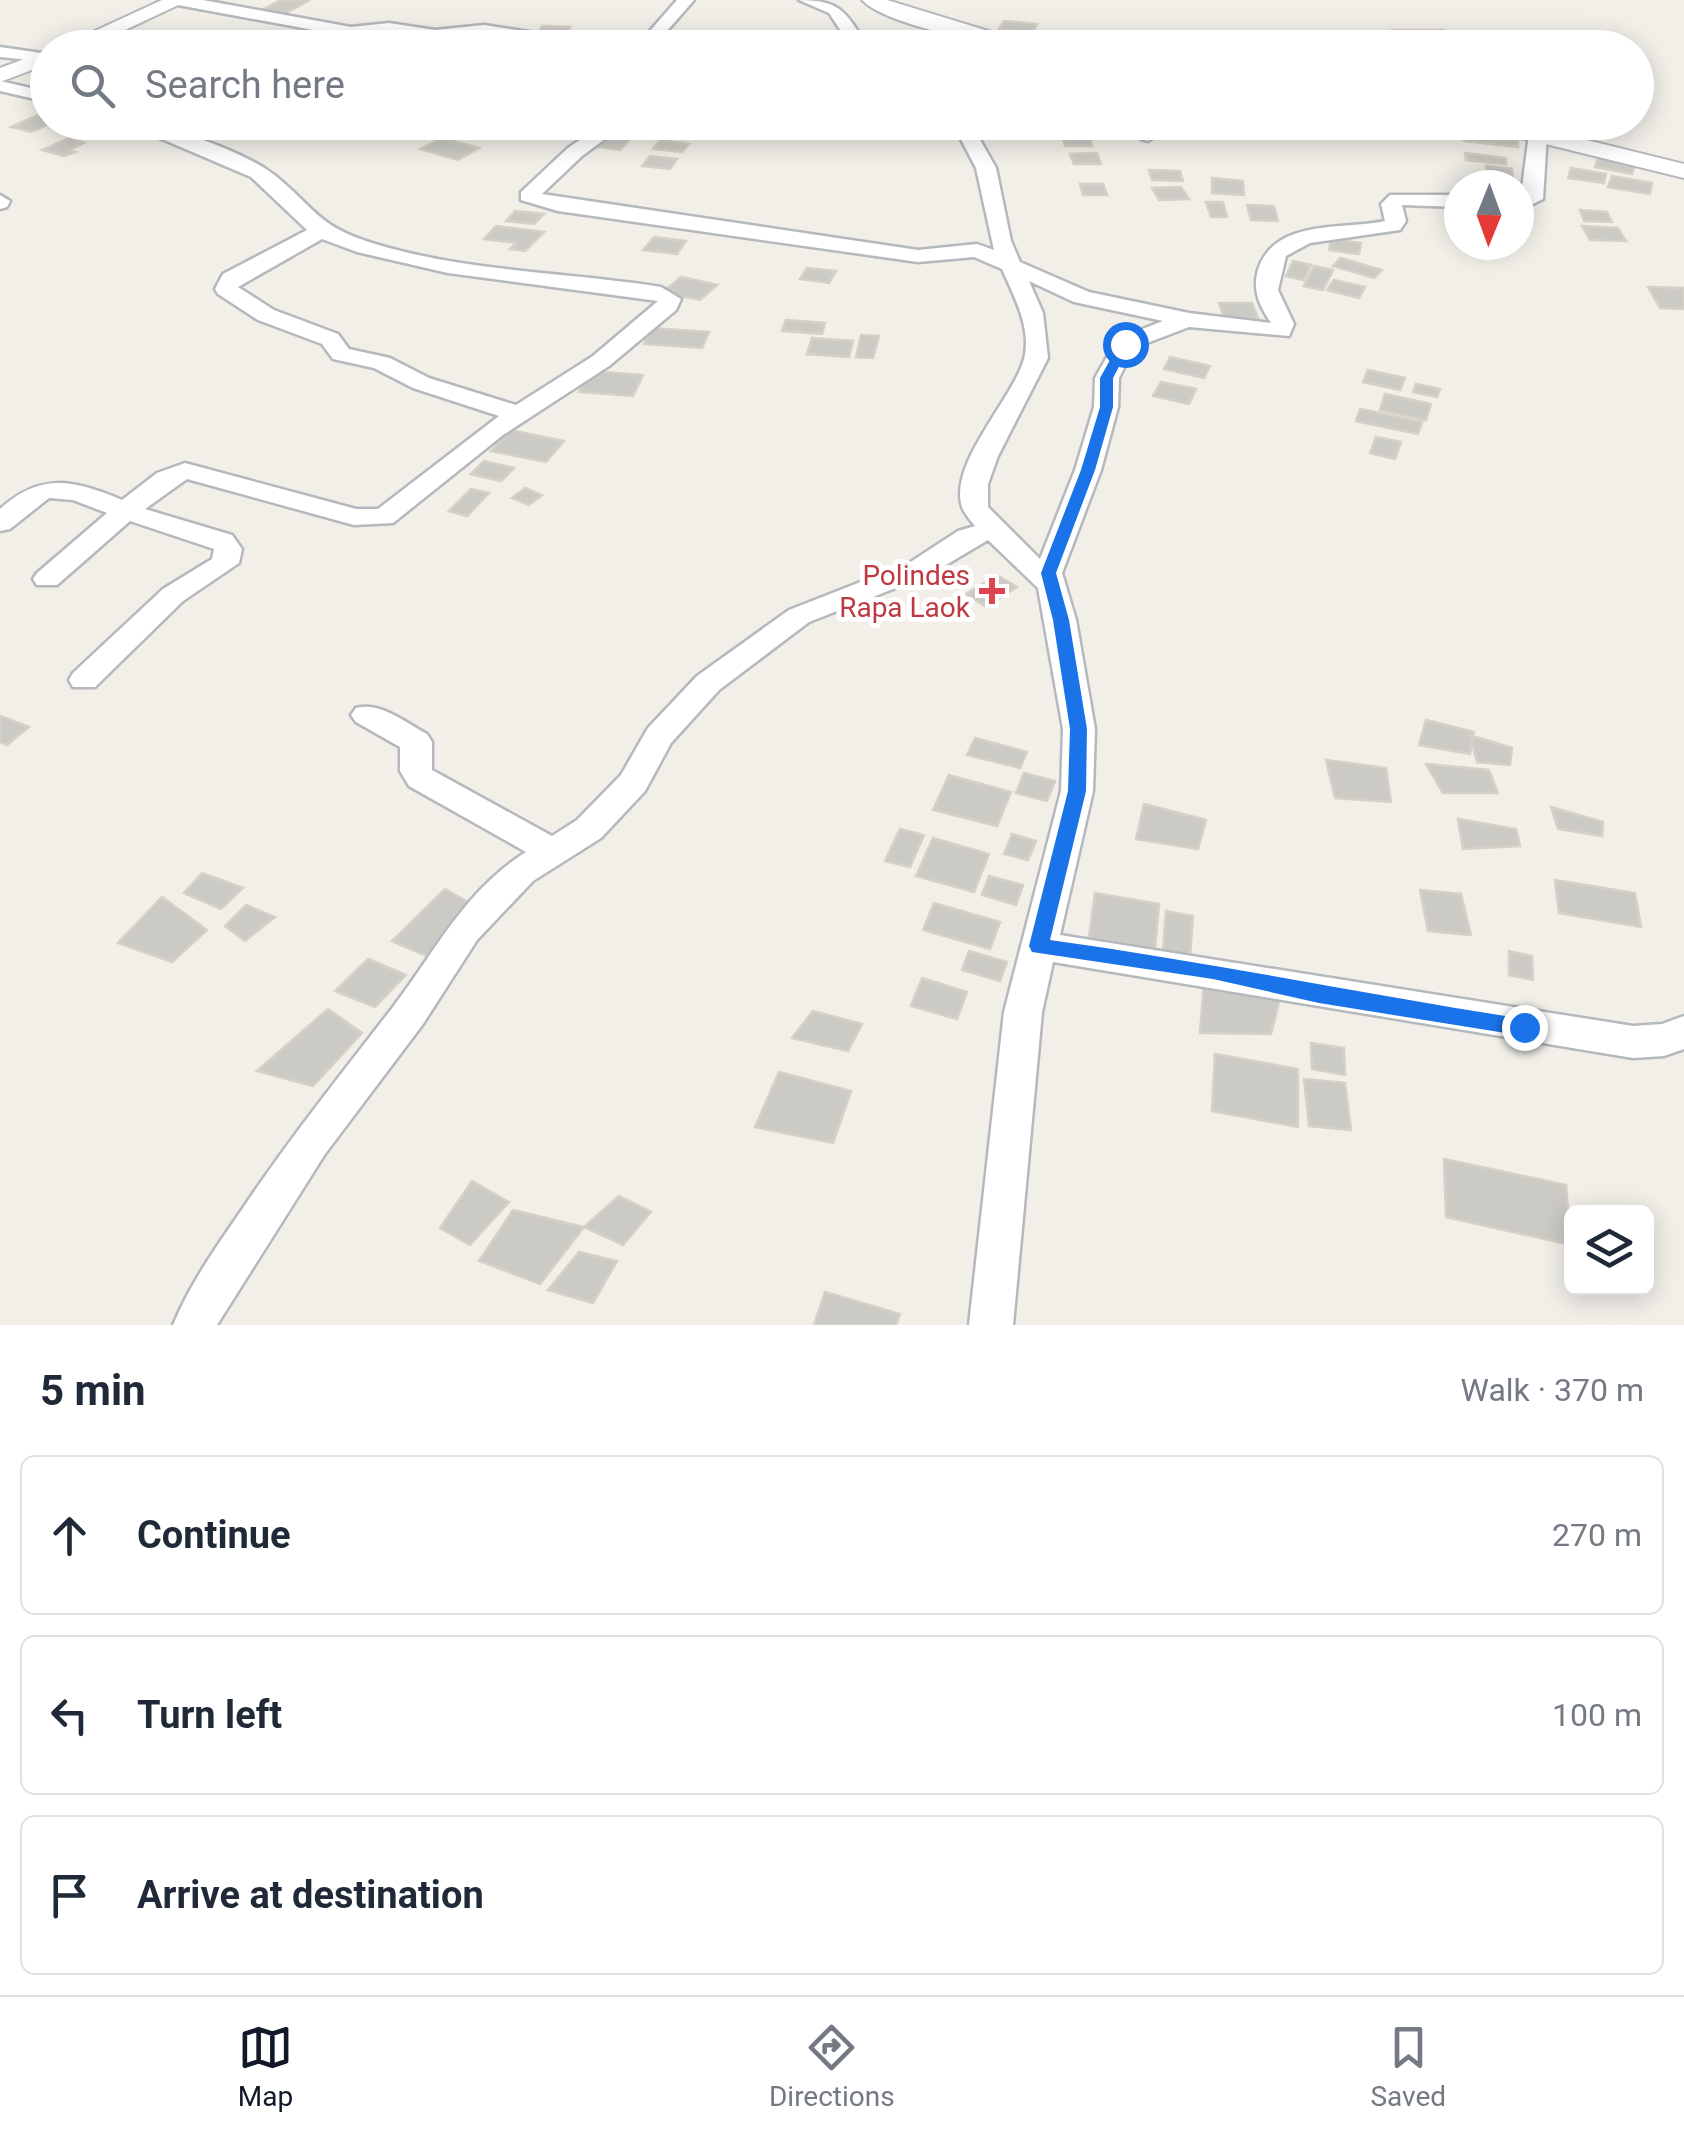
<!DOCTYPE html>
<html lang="en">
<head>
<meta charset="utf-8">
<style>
	body { margin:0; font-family:Roboto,sans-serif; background:#f2f2f3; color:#1f2937 }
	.controls { position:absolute; right:30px; bottom:30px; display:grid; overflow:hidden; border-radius:15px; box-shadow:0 5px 25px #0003 }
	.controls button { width:90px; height:90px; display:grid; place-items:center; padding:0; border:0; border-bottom:2px solid #e0e1e3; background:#fff; color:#1f2937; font:50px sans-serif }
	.compass { position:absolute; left:1444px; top:170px; width:90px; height:90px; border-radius:50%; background:#fff; box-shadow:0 5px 25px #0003; rotate:181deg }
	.stop { position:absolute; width:30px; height:30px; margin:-22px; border:8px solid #1a73e8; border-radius:50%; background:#fff }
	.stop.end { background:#1a73e8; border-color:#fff; box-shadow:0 2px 10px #0008 }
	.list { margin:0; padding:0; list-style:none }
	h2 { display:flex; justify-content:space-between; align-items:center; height:130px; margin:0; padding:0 40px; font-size:42px }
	h2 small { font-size:32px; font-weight:400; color:#747a83 }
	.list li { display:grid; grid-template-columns:65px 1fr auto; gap:30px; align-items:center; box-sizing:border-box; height:160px; margin:0 20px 20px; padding:0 20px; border:2px solid #e0e1e3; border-radius:15px }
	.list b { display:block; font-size:38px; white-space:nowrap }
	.list em { font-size:32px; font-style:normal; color:#747a83 }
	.icon { flex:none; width:55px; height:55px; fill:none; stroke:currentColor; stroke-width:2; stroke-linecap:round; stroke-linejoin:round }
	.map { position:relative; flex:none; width:1684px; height:1325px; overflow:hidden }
	.search { position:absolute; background:#fff; box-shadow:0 5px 25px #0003; left:30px; right:30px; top:30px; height:110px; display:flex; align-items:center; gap:25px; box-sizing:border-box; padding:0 35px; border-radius:55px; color:#747a83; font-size:38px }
	.sheet { height:670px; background:#fff }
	nav { display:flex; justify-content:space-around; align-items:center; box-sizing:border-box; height:140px; border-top:2px solid #e0e1e3; background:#fff; font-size:28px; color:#747a83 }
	nav a { display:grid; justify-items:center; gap:5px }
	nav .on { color:#111827 }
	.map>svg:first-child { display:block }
</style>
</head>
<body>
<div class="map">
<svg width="1684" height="1325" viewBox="0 0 1684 1325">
	<rect width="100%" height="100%" fill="#f1efe8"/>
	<path fill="#cccac5" stroke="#d6d1c6" stroke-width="2.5" d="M281 0H310L286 13 262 10Z
		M1004 21 1037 24 1033 32 999 29Z
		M542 26 570 27 565 36H537Z
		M1393 30H1444L1450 38 1399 37Z
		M617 33 636 34 627 47 608 46Z
		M1046 36 1083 37V46L1046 45Z
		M38 115 54 122 31 132 11 127Z
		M1465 130 1518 137V147L1464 141Z
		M610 137 630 139 620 150 599 147Z
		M1063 137H1090L1092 146H1065Z
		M69 138 84 143 69 150 75 152 64 156 42 150Z
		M442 138 479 148 458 160 420 149Z
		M660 140 689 144 682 152 653 149Z
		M1097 153 1101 164H1074L1070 154Z
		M1465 153 1506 158V164L1466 160Z
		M650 156 677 159 670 169 642 166Z
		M1598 157 1635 164 1632 174 1595 167Z
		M1486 166 1512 169 1513 180 1487 177Z
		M1571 168 1606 174 1604 183 1568 178Z
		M1149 170 1180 171 1183 181 1152 180Z
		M1612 176 1652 183 1650 194 1608 187Z
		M1212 178 1243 181 1244 195 1212 193Z
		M1080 184H1103L1107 195H1083Z
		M1181 187 1189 199 1159 200 1152 188Z
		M1206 202H1223L1227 217H1211Z
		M1247 205 1274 206 1278 221 1251 220Z
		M1580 210 1607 212 1612 222 1584 221Z
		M515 211 544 214 534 224 506 221Z
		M496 226 544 232 525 251 510 249 516 243 484 239Z
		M1582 226 1618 228 1626 241 1590 240Z
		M654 237 686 241 677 254 643 250Z
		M1331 239 1361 243 1359 254 1329 250Z
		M1341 258 1382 270 1374 278 1333 266Z
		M1293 261 1311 265 1304 280 1286 276Z
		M1314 266 1333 270 1323 290 1304 286Z
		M807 268 836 271 829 283 800 279Z
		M681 277 717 285 700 300 663 292Z
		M1334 280 1365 287 1359 298 1327 290Z
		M1648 287 1684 288V309L1660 308Z
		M1219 303H1252L1258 318 1224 317Z
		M786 320 825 323 822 334 782 331Z
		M651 328 709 332 702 348 644 344Z
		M861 335 879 336 873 358 856 357Z
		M812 338 853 341 849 357 807 354Z
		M1170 357 1210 366 1204 378 1164 369Z
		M1368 370 1405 378 1400 390 1363 382Z
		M589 371 643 375 633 396 579 392Z
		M1161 382 1196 389 1189 404 1153 396Z
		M1416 384 1440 389 1437 397 1413 392Z
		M1385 394 1431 404 1426 420 1380 410Z
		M1360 409 1422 422 1418 434 1356 421Z
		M510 430 564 441 546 462 491 451Z
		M1376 437 1401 442 1395 459 1370 453Z
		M484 461 514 468 501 481 471 474Z
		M525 488 542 495 529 505 512 498Z
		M471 489 489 493 467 516 449 511Z
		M997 575 1017 587 986 607 966 594Z
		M0 716 29 727 7 745 0 742Z
		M1426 720 1474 732 1470 754 1419 745Z
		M1470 735 1512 748 1510 765 1477 762Z
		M975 738 1027 752 1020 768 967 755Z
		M1326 760 1386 768 1391 802 1335 798Z
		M1426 764 1489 770 1498 793H1443Z
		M1024 773 1055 781 1047 801 1016 793Z
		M949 775 1011 792 997 826 933 810Z
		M1144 804 1206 820 1198 849 1136 839Z
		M1551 807 1603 822 1602 836 1558 829Z
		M1458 819 1516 829 1520 846 1463 849Z
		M900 829 924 835 910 867 885 861Z
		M1012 834 1036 841 1028 860 1004 854Z
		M933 838 989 854 974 892 916 876Z
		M202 873 243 888 221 909 184 893Z
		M989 876 1023 885 1016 905 982 895Z
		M1555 880 1635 893 1641 927 1559 913Z
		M445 889 475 906 429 957 392 941Z
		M1420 890 1461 894 1471 935 1428 931Z
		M1095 893 1159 904 1155 949 1089 938Z
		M162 897 207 930 172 962 118 943Z
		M934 903 1000 922 990 949 923 930Z
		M246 905 275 917 245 941 225 926Z
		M1166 911 1193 916 1190 956 1163 951Z
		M969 951 1007 962 1000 981 962 970Z
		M1509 951 1532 956 1533 980 1509 975Z
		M368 959 406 975 375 1007 335 991Z
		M922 978 967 992 957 1019 911 1006Z
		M1204 982 1280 998 1271 1034 1200 1033Z
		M328 1009 362 1033 313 1086 257 1071Z
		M813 1011 862 1024 848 1051 792 1038Z
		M1311 1043 1344 1048 1345 1075 1312 1069Z
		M1215 1054 1298 1069V1127L1212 1111Z
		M779 1072 851 1091 833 1143 755 1127Z
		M1304 1079 1345 1083 1351 1130 1309 1126Z
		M1444 1159 1566 1185 1571 1245 1446 1217Z
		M472 1181 509 1202 470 1245 440 1228Z
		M619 1196 651 1212 623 1245 584 1227Z
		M513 1210 584 1227 540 1284 479 1261Z
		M579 1252 617 1261 593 1303 548 1290Z
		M825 1292 900 1314 896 1325H814Z"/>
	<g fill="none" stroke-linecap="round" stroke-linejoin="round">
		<defs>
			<path id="minor" d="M170 0H203L351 27 389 23 435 30 484 25 602 43 610 48H566L484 35 435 40 389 33 351 37 178 5Z
				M677 0H694L652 48H635Z
				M799 0C843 0 846 14 869 48H852L829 13Z
				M0 47 48 54V62L0 57Z
				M0 81 48 92V102L0 91Z
				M122 122C162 122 241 150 273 174 315 207 315 225 372 243 465 272 566 272 661 287L681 299 676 310 609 366 503 435 393 523 354 525 187 479 145 509 232 535 242 549 239 563 183 601 95 687H73L69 680 73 673 163 589 212 559 214 549 130 521 57 585H37L33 579 37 573 107 513 73 500 49 498 10 529 0 531V509C41 472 74 480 122 500L157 473 185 463 356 509H378L499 416 413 388 374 368 333 359 322 344 258 320 218 294 215 289 223 274 307 230 251 177ZM322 239 357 252 448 273 658 301 593 356 516 405 429 378 390 358 349 349 338 334 274 310 238 287Z
				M606 122H628L582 156 542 194 918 250 977 244 994 250 976 168 952 122H970L996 168 1011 241 1020 262 1089 292 1189 313 1271 323C1260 307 1252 291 1258 270 1274 218 1344 230 1385 221L1381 204 1390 195H1459V207L1402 205 1406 221 1400 230 1310 243 1286 256 1278 290 1294 324 1289 336 1189 327 1134 348 1119 378 1118 407 1101 470 1062 573 1076 620 1095 729 1093 791 1060 935 1633 1026 1662 1024 1684 1016V1049L1664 1056 1633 1058 1053 962 1042 1012 1013 1325H969L1004 1012 1061 791 1063 729 1038 588 988 540 929 575 809 622 719 690 671 743 645 791 601 838 533 881 477 940 423 1024 325 1154 217 1325H173C191 1282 217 1246 243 1208 290 1138 342 1073 393 1007 435 952 465 890 526 852L409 786 400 771V747L356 722 351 715 356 708C380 701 406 723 427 734L432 742V770L552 836 577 820 621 775 648 728 697 676 789 610 909 563 958 531 975 526C971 521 964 513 962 507 948 464 1013 399 1024 359 1032 329 1014 296 1002 269L974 257 918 262 558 211 521 200V192L568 148ZM1029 281 1074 302 1163 321 1117 339 1095 378 1094 407 1075 470 1040 559 988 507V484L998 456 1048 358 1043 313Z
				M1133 122H1151L1157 135 1148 141 1141 139Z
				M1538 128 1547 134 1543 199 1519 211 1529 134Z
				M0 195 10 201 7 207 0 209Z"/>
			<path id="tertiary" d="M162 0H189L87 48H58Z
				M862 0H887L1044 48C1005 48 888 27 862 0Z
				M48 50V64L0 82V68Z
				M1473 122H1514L1684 164V178L1476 127Z"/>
		</defs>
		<use href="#minor" stroke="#b5b8bc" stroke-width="5"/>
		<use href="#tertiary" stroke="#b5b8bc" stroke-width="4"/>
		<use href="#minor" fill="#fff" fill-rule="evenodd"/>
		<use href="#tertiary" fill="#fff" fill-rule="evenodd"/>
	</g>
	<path fill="#1a73e8" d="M1120 342 1131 344 1113 378V407L1095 470 1056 573 1069 620 1087 729 1086 791 1050 940C1209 962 1365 994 1524 1019L1531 1021 1534 1027 1531 1033 1524 1036 1319 1003 1213 979 1032 952 1029 946 1068 791 1070 729 1053 620 1041 573 1081 470 1100 407V378Z"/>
	<path fill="#e0444e" stroke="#fff" stroke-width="4" d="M987 576h10v10h10v10h-10v10h-10v-10h-10v-10h10z"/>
	<g text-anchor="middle" stroke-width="10" stroke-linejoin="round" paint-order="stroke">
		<g font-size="28" fill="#be3a42" stroke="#fff" text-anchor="end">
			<text x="970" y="585">Polindes<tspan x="970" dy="32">Rapa Laok</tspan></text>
		</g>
	</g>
</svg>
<div class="controls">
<button><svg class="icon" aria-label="layers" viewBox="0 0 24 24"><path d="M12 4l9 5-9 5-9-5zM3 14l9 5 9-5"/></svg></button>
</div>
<svg class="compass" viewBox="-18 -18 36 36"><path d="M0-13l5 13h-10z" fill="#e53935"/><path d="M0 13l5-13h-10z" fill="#747a83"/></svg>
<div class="stop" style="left:1125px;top:344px"></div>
<div class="stop end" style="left:1524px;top:1027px"></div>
<div class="search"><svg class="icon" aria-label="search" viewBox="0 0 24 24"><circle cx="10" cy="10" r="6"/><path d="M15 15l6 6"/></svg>Search here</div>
</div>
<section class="sheet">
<h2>5 min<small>Walk · 370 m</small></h2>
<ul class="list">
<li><svg class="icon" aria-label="ahead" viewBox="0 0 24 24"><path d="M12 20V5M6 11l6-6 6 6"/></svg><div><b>Continue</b></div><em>270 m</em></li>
<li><svg class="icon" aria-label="left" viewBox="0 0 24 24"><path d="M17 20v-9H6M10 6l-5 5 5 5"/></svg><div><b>Turn left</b></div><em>100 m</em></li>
<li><svg class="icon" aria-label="arrive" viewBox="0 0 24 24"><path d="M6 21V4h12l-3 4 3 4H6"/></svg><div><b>Arrive at destination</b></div></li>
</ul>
</section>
<nav>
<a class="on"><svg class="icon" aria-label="map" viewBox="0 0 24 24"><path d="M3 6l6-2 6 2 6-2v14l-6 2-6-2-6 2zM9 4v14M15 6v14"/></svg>Map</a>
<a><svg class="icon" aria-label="directions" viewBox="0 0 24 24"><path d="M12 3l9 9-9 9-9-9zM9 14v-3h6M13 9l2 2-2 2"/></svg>Directions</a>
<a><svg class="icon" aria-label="saved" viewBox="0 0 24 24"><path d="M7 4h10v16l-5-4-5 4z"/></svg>Saved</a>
</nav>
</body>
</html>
